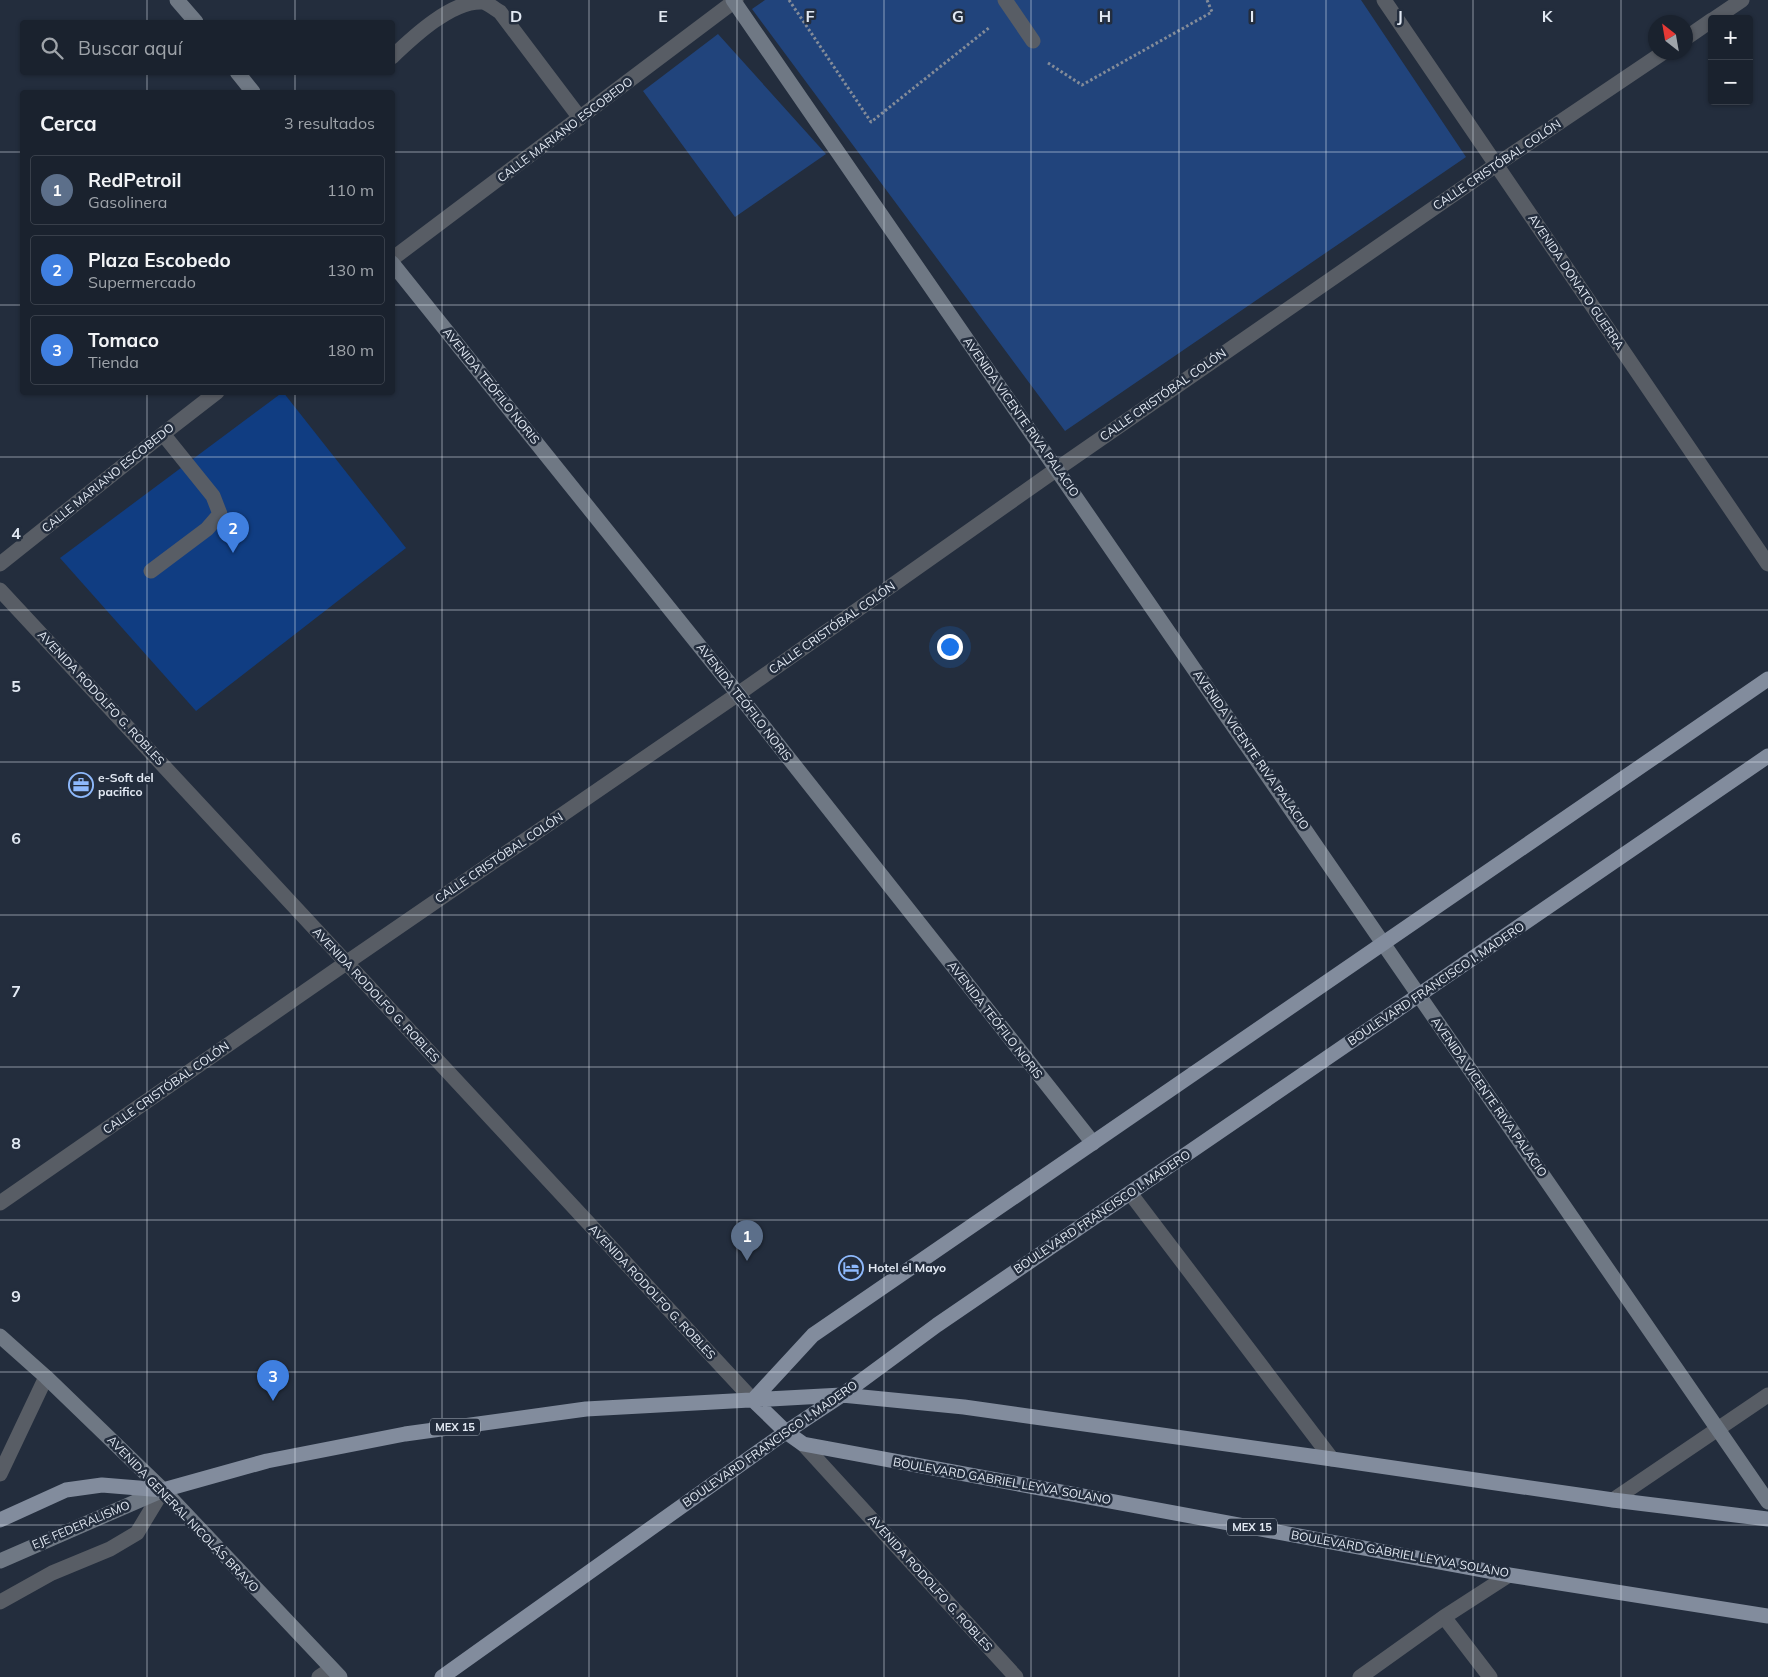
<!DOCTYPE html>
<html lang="es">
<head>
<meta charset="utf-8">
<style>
	body { margin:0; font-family:Mulish,sans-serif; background:#232a36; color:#f1f3f6 }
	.controls { position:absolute; right:15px; top:15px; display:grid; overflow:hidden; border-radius:5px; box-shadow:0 1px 4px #0004 }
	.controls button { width:45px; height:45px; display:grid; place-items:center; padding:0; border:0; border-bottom:1px solid #383f4a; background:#1a222e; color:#f1f3f6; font:25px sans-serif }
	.compass { position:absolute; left:1648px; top:15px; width:45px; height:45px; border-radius:50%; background:#1a222e; box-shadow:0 1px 4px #0004; rotate:329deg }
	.you { position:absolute; left:949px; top:646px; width:18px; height:18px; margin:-12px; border:4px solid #fff; border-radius:50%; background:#1a73e8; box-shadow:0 0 0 8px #1a73e833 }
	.badge { display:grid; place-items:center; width:32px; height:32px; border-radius:50%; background:#8c9099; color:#fff; font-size:16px; font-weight:700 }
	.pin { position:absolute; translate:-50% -41px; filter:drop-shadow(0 1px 2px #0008) }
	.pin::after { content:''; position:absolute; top:26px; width:18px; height:15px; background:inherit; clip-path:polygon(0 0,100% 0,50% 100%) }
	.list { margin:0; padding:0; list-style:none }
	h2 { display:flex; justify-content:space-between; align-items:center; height:65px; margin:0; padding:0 20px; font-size:21px }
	h2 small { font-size:16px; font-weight:400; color:#9fa4aa }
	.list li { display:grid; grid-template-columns:32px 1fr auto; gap:15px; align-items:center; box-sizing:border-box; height:70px; margin:0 10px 10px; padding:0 10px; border:1px solid #383f4a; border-radius:5px }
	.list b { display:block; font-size:19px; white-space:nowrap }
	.list p { margin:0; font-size:16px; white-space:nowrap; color:#9fa4aa }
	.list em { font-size:16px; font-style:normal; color:#9fa4aa }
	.icon { flex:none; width:28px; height:28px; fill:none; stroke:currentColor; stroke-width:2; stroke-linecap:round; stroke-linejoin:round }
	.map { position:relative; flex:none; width:1768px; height:1677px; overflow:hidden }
	.search { position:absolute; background:#1a222e; box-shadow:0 1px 4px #0004; left:20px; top:20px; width:375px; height:55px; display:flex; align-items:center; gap:12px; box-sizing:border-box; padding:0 18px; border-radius:5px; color:#9fa4aa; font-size:19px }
	.panel { position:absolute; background:#1a222e; box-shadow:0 1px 4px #0004; left:20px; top:90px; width:375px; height:305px; border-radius:5px }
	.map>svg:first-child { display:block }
</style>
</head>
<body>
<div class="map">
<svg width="1768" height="1677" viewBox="0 0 1768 1677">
	<rect width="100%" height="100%" fill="#232d3d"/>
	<path fill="#21447c" d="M765 0H1361L1466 157 1065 431 752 9Z
		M718 34 826 154 735 217 643 91Z"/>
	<path fill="#103d82" d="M283 392 406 548 196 711 60 558Z"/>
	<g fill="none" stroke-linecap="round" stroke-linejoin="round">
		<path stroke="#848c99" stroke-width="3" stroke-dasharray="2.5 2.5" stroke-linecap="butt" d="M789 0 871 122 990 27
			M1048 63 1082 85 1212 12 1207 0"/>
		<path stroke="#585d65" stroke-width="15" d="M1005 0 1033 41
			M392 57C413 37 452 0 483 2 489 4 495 9 500 12L580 118
			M151 571 207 529 220 514 213 496 163 434
			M0 1474 46 1377"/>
		<path stroke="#585d65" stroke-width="15" d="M1384 0 1768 564
			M1714 19 1742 0
			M1686 38 1712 20
			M392 259 736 0
			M0 564 163 434 217 392
			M0 590 753 1400
			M1130 1193 1332 1459
			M0 1203 346 963 738 694 1057 469 1496 165 1664 52
			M803 1444 1016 1677
			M1613 1500 1768 1395
			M0 1602 52 1573 110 1549 137 1533 163 1490
			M1444 1617 1490 1677
			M319 1677 331 1669
			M1360 1677 1444 1617 1509 1575"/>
		<path stroke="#6f7884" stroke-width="15" d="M177 0 196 22
			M733 0 1768 1502
			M237 72 253 92
			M392 263 738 694 1093 1143
			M0 1336 46 1377 163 1490 340 1677
			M0 1561 163 1490"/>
		<path stroke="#828c9d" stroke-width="15" d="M753 1400 813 1335 1768 679
			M753 1400 786 1432 803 1444 1509 1575 1768 1616
			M0 1520 66 1490 102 1485 163 1490 267 1461 405 1434 586 1409 842 1395 964 1407 1332 1459 1613 1500 1768 1519
			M442 1677 786 1432 842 1395 937 1325 1768 756"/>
	</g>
	<path fill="none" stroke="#e2e9f3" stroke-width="1" stroke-opacity="0.55" d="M147 0V22M295 0V22M442 0V1677M589 0V1677M737 0V1677M884 0V1677M1031 0V1677M1179 0V1677M1326 0V1677M1473 0V1677M1621 0V1677M147 72V92M295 72V92M0 152H22M392 152H1768M0 305H22M392 305H1768M147 392V1677M295 392V1677M0 457H1768M0 610H1768M0 762H1768M0 915H1768M0 1067H1768M0 1220H1768M0 1372H1768M0 1525H1768"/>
	<defs>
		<symbol id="office-ring" viewBox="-11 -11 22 22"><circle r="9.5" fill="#232d3d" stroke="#8eb9fc" stroke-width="1.5"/><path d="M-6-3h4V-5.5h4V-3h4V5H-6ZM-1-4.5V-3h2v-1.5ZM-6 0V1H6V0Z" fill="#8eb9fc"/></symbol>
		<symbol id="hotel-ring" viewBox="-11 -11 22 22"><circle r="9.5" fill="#232d3d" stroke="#8eb9fc" stroke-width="1.5"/><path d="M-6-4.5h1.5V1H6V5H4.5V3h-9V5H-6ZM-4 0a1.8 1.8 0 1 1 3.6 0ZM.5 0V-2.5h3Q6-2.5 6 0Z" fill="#8eb9fc"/></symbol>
	</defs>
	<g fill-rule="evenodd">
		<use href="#office-ring" x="67" y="771" width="28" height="28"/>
		<use href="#hotel-ring" x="837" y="1254" width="28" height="28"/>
	</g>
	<g text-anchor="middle" stroke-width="5" stroke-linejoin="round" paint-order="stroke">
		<g fill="#232d3d" stroke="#a9b1bc" stroke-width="1">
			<rect x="430" y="1418.5" width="50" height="17" rx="4"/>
			<rect x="1227" y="1518.5" width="50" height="17" rx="4"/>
		</g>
		<g font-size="11" font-weight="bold" fill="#e2e9f3">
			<text x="455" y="1431">MEX 15</text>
			<text x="1252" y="1531">MEX 15</text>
		</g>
		<g font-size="12" fill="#e2e9f3" stroke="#232d3d">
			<text transform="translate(565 130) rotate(-37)" y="4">CALLE MARIANO ESCOBEDO</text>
			<text transform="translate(1497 165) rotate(-34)" y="4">CALLE CRISTÓBAL COLÓN</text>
			<text transform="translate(1576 282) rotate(56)" y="4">AVENIDA DONATO GUERRA</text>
			<text transform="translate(491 386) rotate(51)" y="4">AVENIDA TEÓFILO NORIS</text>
			<text transform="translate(1163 395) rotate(-35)" y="4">CALLE CRISTÓBAL COLÓN</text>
			<text transform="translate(1021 417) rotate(55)" y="4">AVENIDA VICENTE RIVA PALACIO</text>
			<text transform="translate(108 478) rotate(-39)" y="4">CALLE MARIANO ESCOBEDO</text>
			<text transform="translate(832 628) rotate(-35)" y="4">CALLE CRISTÓBAL COLÓN</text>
			<text transform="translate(101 698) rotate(47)" y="4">AVENIDA RODOLFO G. ROBLES</text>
			<text transform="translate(744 702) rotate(52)" y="4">AVENIDA TEÓFILO NORIS</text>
			<text transform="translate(1251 750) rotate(55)" y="4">AVENIDA VICENTE RIVA PALACIO</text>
			<text transform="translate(499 858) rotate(-34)" y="4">CALLE CRISTÓBAL COLÓN</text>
			<text transform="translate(1436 984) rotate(-34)" y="4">BOULEVARD FRANCISCO I. MADERO</text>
			<text transform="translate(376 995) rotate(47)" y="4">AVENIDA RODOLFO G. ROBLES</text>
			<text transform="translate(995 1020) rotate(52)" y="4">AVENIDA TEÓFILO NORIS</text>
			<text transform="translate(166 1088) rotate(-35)" y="4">CALLE CRISTÓBAL COLÓN</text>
			<text transform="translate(1489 1097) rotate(55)" y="4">AVENIDA VICENTE RIVA PALACIO</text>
			<text transform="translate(1102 1212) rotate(-34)" y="4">BOULEVARD FRANCISCO I. MADERO</text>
			<text transform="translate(652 1292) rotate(47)" y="4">AVENIDA RODOLFO G. ROBLES</text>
			<text transform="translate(770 1444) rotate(-35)" y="4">BOULEVARD FRANCISCO I. MADERO</text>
			<text transform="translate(1002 1481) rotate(10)" y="4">BOULEVARD GABRIEL LEYVA SOLANO</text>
			<text transform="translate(183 1514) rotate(46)" y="4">AVENIDA GENERAL NICOLÁS BRAVO</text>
			<text transform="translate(81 1525) rotate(-23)" y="4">EJE FEDERALISMO</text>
			<text transform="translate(1400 1554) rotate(10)" y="4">BOULEVARD GABRIEL LEYVA SOLANO</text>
			<text transform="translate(930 1583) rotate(48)" y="4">AVENIDA RODOLFO G. ROBLES</text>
		</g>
		<g font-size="12" font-weight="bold" fill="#e2e9f3" stroke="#232d3d" text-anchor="start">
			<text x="98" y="782">e-Soft del<tspan x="98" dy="14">pacifico</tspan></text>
			<text x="868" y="1272">Hotel el Mayo</text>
		</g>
	</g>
	<g font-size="16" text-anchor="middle" font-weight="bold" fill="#e2e9f3" stroke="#232d3d" stroke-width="5" stroke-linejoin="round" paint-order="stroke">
		<text x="516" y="22">D</text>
		<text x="663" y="22">E</text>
		<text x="810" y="22">F</text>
		<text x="958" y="22">G</text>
		<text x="1105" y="22">H</text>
		<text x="1252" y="22">I</text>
		<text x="1400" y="22">J</text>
		<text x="1547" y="22">K</text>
		<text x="16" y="539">4</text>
		<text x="16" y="692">5</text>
		<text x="16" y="844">6</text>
		<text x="16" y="997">7</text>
		<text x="16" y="1149">8</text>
		<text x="16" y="1302">9</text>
	</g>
</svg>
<div class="controls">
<button>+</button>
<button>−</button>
</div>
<svg class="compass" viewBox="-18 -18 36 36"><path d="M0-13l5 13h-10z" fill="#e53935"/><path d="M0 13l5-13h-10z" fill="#9fa4aa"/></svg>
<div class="you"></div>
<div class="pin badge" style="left:747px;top:1261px;background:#5c6f8a">1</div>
<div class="pin badge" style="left:233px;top:553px;background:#3f7fe0">2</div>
<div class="pin badge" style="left:273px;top:1401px;background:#3f7fe0">3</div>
<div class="search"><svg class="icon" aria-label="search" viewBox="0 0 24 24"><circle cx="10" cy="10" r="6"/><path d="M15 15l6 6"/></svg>Buscar aquí</div>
<section class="panel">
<h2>Cerca<small>3 resultados</small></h2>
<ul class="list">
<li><span class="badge" style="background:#5c6f8a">1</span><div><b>RedPetroil</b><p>Gasolinera</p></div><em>110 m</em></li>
<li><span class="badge" style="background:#3f7fe0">2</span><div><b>Plaza Escobedo</b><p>Supermercado</p></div><em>130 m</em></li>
<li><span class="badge" style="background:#3f7fe0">3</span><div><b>Tomaco</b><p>Tienda</p></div><em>180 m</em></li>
</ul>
</section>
</div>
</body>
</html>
